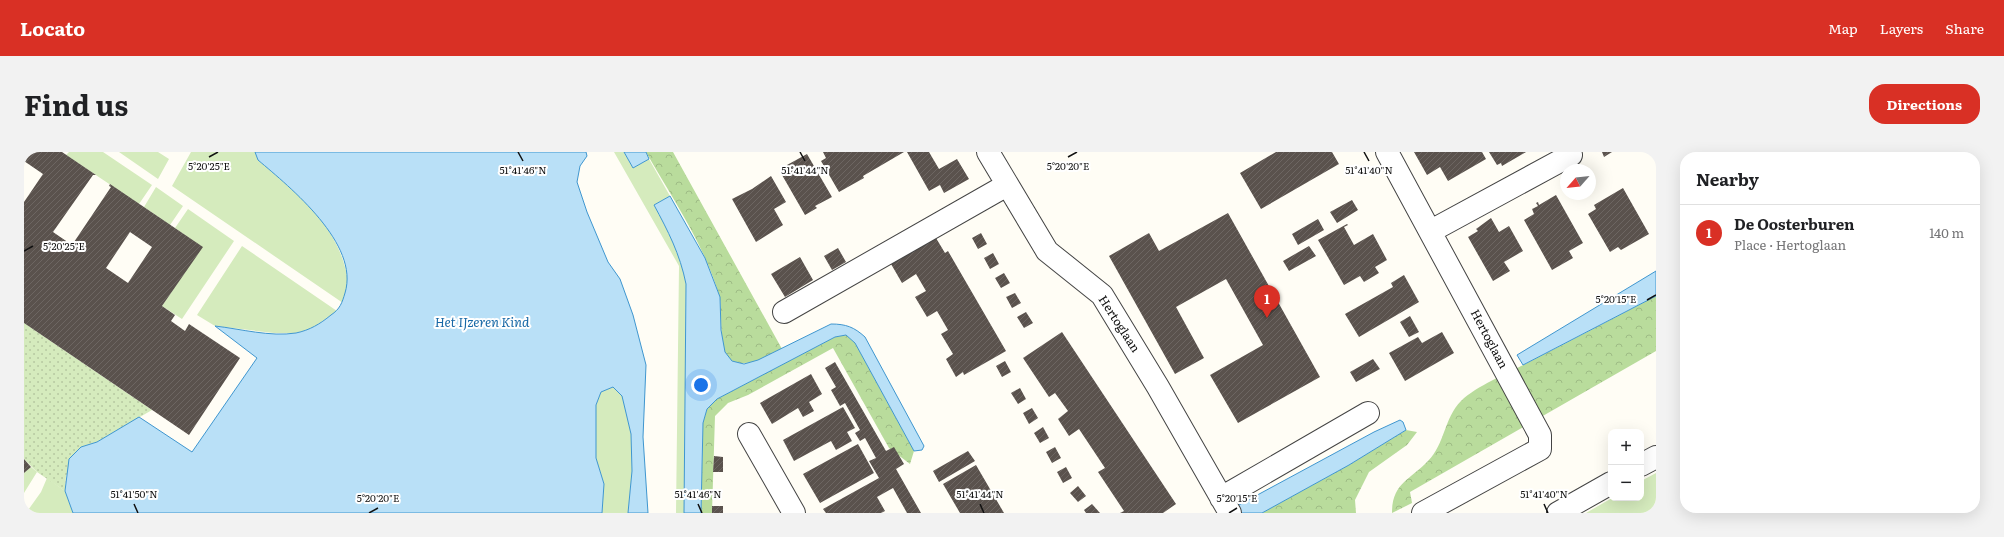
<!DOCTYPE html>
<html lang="en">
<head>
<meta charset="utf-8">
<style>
	body { margin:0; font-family:Literata,serif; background:#f2f2f2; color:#202124 }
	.controls { position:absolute; right:12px; bottom:12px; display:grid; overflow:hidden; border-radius:8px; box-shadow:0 4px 16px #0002 }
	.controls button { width:36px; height:36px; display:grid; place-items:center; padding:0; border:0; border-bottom:1px solid #e0e0e0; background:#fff; color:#202124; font:20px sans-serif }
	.compass { position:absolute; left:1536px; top:12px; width:36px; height:36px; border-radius:50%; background:#fff; box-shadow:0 4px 16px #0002; rotate:243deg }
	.you { position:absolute; left:677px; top:233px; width:14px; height:14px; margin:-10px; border:3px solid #fff; border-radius:50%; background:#1a73e8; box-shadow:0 0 0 6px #1a73e833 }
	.badge { display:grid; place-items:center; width:26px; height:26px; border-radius:50%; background:#d93025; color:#fff; font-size:13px; font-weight:700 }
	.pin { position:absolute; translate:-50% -33px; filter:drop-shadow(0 1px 2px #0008) }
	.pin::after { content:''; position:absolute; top:21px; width:14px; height:12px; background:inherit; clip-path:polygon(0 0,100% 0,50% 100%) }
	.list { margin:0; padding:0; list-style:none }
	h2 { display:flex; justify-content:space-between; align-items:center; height:52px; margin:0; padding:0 16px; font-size:17px }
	h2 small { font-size:13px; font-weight:400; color:#757577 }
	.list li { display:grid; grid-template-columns:26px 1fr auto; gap:12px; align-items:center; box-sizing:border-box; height:56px; padding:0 16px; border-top:1px solid #e0e0e0 }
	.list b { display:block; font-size:15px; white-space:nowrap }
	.list p { margin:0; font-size:13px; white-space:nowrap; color:#757577 }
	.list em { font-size:13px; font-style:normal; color:#757577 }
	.map { position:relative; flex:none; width:1632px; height:361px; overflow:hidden; border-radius:16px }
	header { display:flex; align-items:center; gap:24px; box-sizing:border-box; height:56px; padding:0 20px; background:#d93025; color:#fff }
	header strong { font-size:19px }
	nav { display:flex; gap:22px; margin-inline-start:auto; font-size:14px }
	.intro { display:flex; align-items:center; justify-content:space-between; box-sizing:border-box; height:96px; padding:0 24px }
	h1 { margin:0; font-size:28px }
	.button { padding:10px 18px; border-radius:16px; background:#d93025; color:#fff; font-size:14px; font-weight:700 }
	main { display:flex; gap:24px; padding:0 24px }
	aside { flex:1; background:#fff; border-radius:16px; box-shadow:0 4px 16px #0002 }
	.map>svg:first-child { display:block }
</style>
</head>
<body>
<header>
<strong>Locato</strong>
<nav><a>Map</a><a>Layers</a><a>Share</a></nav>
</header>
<div class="intro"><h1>Find us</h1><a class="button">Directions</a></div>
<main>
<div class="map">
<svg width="1632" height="361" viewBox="0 0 1632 361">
	<defs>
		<pattern id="forest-crowns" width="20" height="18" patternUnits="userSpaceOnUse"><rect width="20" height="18" fill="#b9dc9c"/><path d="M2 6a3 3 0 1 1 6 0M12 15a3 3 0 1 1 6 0" fill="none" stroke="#9ebc85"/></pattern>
		<pattern id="park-dots" width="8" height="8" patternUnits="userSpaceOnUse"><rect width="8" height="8" fill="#d5ebbd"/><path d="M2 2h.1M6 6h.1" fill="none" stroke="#b6c8a1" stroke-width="1.8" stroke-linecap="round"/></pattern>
		<pattern id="building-hatch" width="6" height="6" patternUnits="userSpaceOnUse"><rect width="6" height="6" fill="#5a524d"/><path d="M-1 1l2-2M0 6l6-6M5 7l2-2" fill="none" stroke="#6d6662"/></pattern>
	</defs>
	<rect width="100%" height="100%" fill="#fffdf5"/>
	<path fill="#d5ebbd" d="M45 0H79L128 33 115 52 42 3Z
		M95 0H134L145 7 134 27Z
		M167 0H231L234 8C269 37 309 69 321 115 322 119 324 125 324 130 325 136 320 145 319 151L148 34Z
		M590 0H600L609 16 625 7 646 44 630 53C645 79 656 102 662 132L660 361H652L655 114Z
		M132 35 159 54 146 73 120 55Z
		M164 57 210 89 158 167 138 154 178 95 151 76Z
		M218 94 313 159 287 177 271 181H250L191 174 173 163Z
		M589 235 598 243 607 282 608 319 604 361H578L580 332 572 306V253L577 240Z
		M7 315 13 320 0 341V321Z
		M1632 321V361H1562L1588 346H1617V329Z
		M23 326 41 339 49 361H2L17 340Z"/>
	<path fill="url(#forest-crowns)" d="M622 0H649L758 197C744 204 725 216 709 209 692 202 700 158 695 143 680 92 648 46 622 0Z
		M1632 144V199L1386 340 1388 351 1368 361C1368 331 1386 328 1404 309 1421 292 1420 266 1437 249 1454 233 1485 221 1505 210 1548 188 1590 166 1632 144Z
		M822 183 831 191 890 299 886 312 865 296 809 196 724 243 704 251 691 264 688 361H677L679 271 683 257 693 247 811 185Z
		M1382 278 1393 280 1383 293 1345 320 1331 348 1332 361H1238L1325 313Z"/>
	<path fill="url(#park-dots)" d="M0 171 128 258 73 290 57 295 42 324 41 339 13 320 0 307Z"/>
	<path fill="#b9e0f7" stroke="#3f96cf" d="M231 0H562L563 4 556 14 553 30 563 60 584 110 596 127 609 163 622 213 619 285 624 361H604L608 319 607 282 598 244 589 235 577 240 572 253V306L580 332 578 361H49L41 339 45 307 57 295 73 290 115 265 168 300 233 206 191 174C217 177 246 185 272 181 286 178 296 172 307 163 316 157 318 151 321 141 336 92 267 36 234 8Z
		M600 0H622L625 7 609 16Z
		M646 44 681 106 696 145 697 178 701 200 708 209 720 212 734 208 807 172C822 172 830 175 841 185L900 294 898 298 890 299 831 191 822 183 811 185 693 247 683 257 679 271 677 361H660L662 132C656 102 644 79 630 53Z
		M1632 119V144L1499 213 1493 203Z
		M1376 268 1379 270 1382 278 1325 313 1238 361H1217L1213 354 1350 280Z"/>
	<path fill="url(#building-hatch)" fill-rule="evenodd" d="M0 0H38L72 23H69L29 80 48 93 87 35 85 34 86 32 179 95 138 154 151 163 147 169 161 179 165 172 216 206 165 283 0 171V50L19 22 0 9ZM106 80 128 95 104 131 82 116Z
		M799 0H880L839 24 840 26 815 40 797 9 802 6Z
		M883 0H905L915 17 933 7 945 27 920 41 916 33 905 39Z
		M1252 0H1308L1315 12 1237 57 1216 21Z
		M1390 0H1458L1462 7 1424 29 1416 15 1403 23Z
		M1465 0H1502L1478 14 1477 11 1473 13Z
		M1578 0H1588L1580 5Z
		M783 2 808 45 791 54 793 56 781 63 758 23 766 18 763 13Z
		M747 24 762 50 750 57 759 73 732 90 708 47 728 37Z
		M1599 36 1625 82 1597 98 1594 95 1586 100 1564 62 1572 57 1570 53Z
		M1532 43 1559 91 1545 99 1549 106 1528 118 1500 68 1510 62 1508 57 1514 54 1512 51 1514 50 1515 53Z
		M1328 48 1334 58 1313 71 1306 60Z
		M1204 61 1296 225 1214 271 1186 223 1239 193 1202 127 1152 155 1180 206 1151 222 1085 104 1125 81 1135 99Z
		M1467 66 1475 80 1485 74 1499 99 1480 110 1486 119 1469 129 1444 85 1454 79 1452 77Z
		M1294 67 1300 78 1274 93 1268 82Z
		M1323 72 1324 73 1320 75 1330 93 1349 82 1363 108 1351 115 1355 121 1340 130 1336 124 1320 133 1294 88Z
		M957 81 963 92 954 97 948 86Z
		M912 86 921 101 924 99 982 199 940 223 939 220 932 225 922 207 929 202 917 182 924 178 913 159 903 165 891 145 902 139 892 122 878 131 867 112Z
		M1285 94 1292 104 1265 119 1259 109Z
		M814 96 822 110 808 118 800 104Z
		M969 101 975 112 966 117 960 106Z
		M776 105 789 128 761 145 747 122Z
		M980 121 986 131 977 136 971 126Z
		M1380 123 1395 150 1335 185 1321 162 1369 135 1367 131Z
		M991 141 997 151 988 156 982 145Z
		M1002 160 1009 171 1000 176 993 165Z
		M1386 164 1395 180 1385 185 1376 170Z
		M1038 180 1152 352 1139 361H1096L1100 359 1074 320 1081 316 1055 277 1045 284 1034 267 1044 259 1031 241 1025 245 999 206Z
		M1418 180 1430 201 1381 229 1365 201 1394 185 1398 191Z
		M1349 207 1356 217 1332 230 1326 220Z
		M981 209 987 220 978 225 972 214Z
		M811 210 862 299 870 295 880 312 872 317 897 361H883L869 336 853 345 861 359 857 361H802L799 357 855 326 845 309 852 306 841 286 836 289 831 281 836 278 821 251 816 254 807 238 812 235 801 216Z
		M787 222 798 242 785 250 790 259 779 265 774 256 748 272 736 251Z
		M996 236 1002 247 994 252 987 241Z
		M819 255 831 276 823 280 828 289 812 298 807 289 770 309 759 288Z
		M1008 256 1014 266 1005 272 999 261Z
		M1019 275 1025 286 1016 291 1010 281Z
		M834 292 850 321 796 351 779 322Z
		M1031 295 1037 306 1028 311 1022 300Z
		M944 299 951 309 915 330 909 319Z
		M690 304 699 305V320H689Z
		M0 307 7 315 0 321Z
		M952 313 980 361H936L919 332Z
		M1042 315 1048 326 1039 331 1033 320Z
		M1054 334 1062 344 1054 350 1046 341Z
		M1068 352 1076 361H1062L1060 358Z
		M688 354H699V361H688Z"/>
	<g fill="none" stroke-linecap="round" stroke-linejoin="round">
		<defs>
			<path id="minor" d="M964 0 1023 99 1078 143 1134 235 1206 361
				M1363 0 1516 283V297L1399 361
				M1407 79 1547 3
				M760 160 983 33
				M725 282 770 361
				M1617 313 1632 305
				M1197 346 1344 261
				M1534 361 1587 331"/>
		</defs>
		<use href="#minor" stroke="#444" stroke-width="24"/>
		<use href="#minor" stroke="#fff" stroke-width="22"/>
	</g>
	<path fill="none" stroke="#111" stroke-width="1.5" d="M494 0 499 9M776 0 781 9M1340 0 1345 9M185 5 194 0M1044 5 1053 0M0 99 9 94M1623 148 1632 143M110 352 114 361M674 352 678 361M956 352 960 361M1520 352 1524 361M345 361 354 356M1205 361 1213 356"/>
	<g text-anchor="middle" stroke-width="4" stroke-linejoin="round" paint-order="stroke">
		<g font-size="12" fill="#111" stroke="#fff">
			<text transform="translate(1095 172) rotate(57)" y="4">Hertoglaan</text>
			<text transform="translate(1465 187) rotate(62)" y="4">Hertoglaan</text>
		</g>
		<g font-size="13" font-style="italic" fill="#1768a6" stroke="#fff">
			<text x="458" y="175">Het IJzeren Kind</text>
		</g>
	</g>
	<g font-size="10" text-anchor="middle" fill="#111" stroke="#fff" stroke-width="4" stroke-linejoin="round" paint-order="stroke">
		<text x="1044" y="18">5°20'20"E</text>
		<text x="185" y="18">5°20'25"E</text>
		<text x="499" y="22">51°41'46"N</text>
		<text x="781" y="22">51°41'44"N</text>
		<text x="1345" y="22">51°41'40"N</text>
		<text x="40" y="98">5°20'25"E</text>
		<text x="1592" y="151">5°20'15"E</text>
		<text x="110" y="346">51°41'50"N</text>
		<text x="674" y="346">51°41'46"N</text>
		<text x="956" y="346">51°41'44"N</text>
		<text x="1520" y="346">51°41'40"N</text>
		<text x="354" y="350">5°20'20"E</text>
		<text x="1213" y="350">5°20'15"E</text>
	</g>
</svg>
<div class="controls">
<button>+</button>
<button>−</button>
</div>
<svg class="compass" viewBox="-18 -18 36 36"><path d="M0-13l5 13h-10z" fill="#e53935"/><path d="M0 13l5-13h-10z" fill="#757577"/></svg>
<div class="you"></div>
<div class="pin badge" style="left:1243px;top:166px">1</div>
</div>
<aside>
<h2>Nearby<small></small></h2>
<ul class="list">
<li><span class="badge">1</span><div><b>De Oosterburen</b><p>Place · Hertoglaan</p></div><em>140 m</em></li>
</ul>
</aside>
</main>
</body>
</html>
